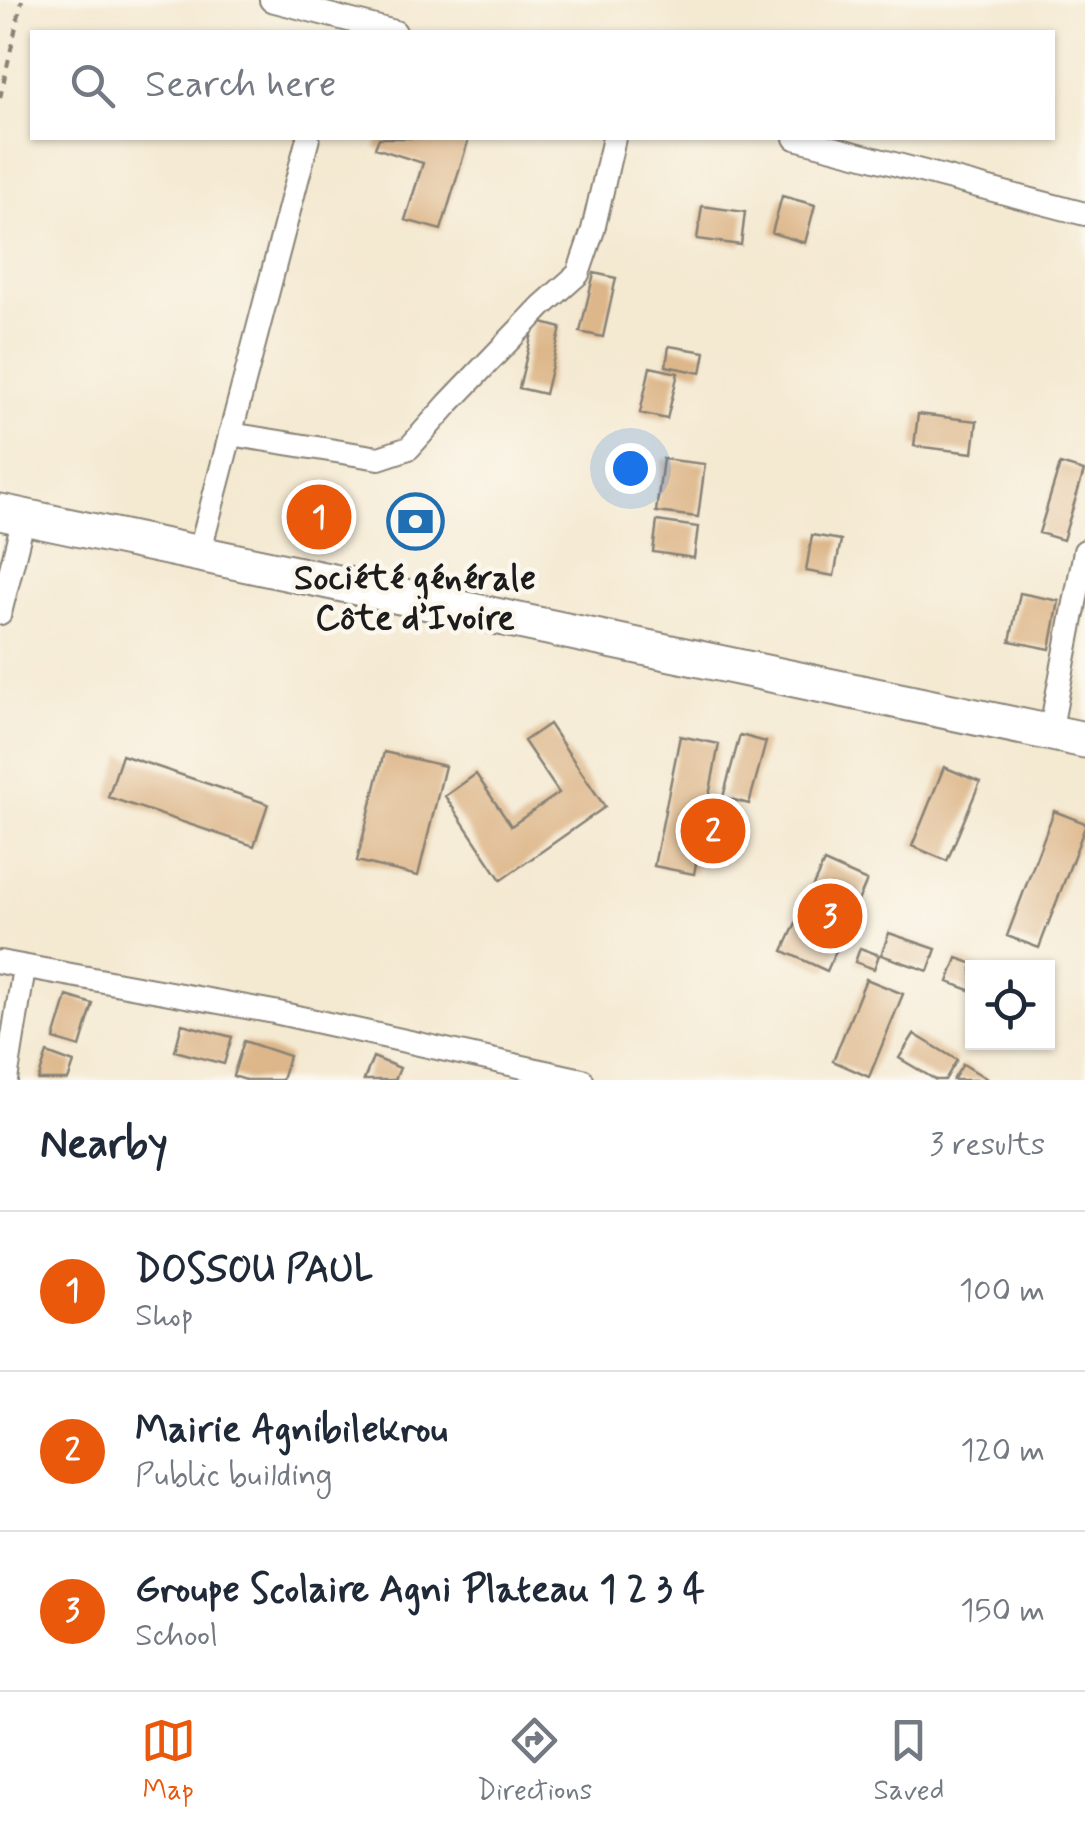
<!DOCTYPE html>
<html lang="en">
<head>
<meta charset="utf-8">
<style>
	body { margin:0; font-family:Mynerve,sans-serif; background:#f6f6f7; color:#1f2937 }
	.controls { position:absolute; right:30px; bottom:30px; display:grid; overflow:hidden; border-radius:0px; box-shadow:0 2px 8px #0004 }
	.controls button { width:90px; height:90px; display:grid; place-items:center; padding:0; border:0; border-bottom:2px solid #e0e1e3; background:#fff; color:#1f2937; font:50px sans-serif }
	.you { position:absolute; left:630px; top:468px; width:35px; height:35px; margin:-25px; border:8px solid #fff; border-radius:50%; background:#1a73e8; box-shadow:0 0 0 15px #1a73e833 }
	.badge { display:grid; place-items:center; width:65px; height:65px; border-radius:50%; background:#ea580c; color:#fff; font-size:32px; font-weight:700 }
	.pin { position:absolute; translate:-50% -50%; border:5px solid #fff; box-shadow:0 2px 10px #0006 }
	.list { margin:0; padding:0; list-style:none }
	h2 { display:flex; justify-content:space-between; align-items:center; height:130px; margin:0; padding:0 40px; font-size:42px }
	h2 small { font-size:32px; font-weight:400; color:#747a83 }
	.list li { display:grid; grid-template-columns:65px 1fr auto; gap:30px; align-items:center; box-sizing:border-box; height:160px; padding:0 40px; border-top:2px solid #e0e1e3 }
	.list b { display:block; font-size:38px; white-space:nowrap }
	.list p { margin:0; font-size:32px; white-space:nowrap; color:#747a83 }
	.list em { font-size:32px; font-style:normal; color:#747a83 }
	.icon { flex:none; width:55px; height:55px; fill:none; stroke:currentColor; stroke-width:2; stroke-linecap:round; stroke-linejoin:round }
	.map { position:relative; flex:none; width:1085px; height:1080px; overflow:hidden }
	.search { position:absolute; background:#fff; box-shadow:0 2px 8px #0004; left:30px; right:30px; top:30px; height:110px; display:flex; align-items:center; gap:25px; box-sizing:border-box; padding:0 35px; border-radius:0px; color:#747a83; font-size:38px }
	.sheet { height:610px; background:#fff }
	nav { display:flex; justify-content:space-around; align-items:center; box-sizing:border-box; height:140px; border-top:2px solid #e0e1e3; background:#fff; font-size:28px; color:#747a83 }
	nav a { display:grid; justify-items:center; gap:5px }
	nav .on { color:#ea580c }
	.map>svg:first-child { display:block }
</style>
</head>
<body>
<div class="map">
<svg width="1085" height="1080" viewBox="0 0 1085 1080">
	<rect width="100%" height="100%" fill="#fbf7ec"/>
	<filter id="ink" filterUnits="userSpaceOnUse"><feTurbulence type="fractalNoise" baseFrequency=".01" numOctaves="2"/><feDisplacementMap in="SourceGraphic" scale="20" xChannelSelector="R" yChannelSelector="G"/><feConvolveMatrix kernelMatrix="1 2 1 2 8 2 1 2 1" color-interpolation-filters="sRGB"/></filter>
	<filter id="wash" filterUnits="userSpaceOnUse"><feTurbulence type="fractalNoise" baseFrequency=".0048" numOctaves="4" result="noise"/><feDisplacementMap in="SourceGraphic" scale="40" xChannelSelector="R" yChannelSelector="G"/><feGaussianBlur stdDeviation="2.25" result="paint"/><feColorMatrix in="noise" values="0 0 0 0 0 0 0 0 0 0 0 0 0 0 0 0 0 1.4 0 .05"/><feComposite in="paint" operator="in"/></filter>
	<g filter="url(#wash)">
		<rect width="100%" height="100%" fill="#f4e9d1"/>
		<g id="blocks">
			<path fill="#ddb689" d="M379 138H469L441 230 405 220 423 163 375 148Z
				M782 196 815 205 805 243 772 233Z
				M702 206 745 212 741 245 697 239Z
				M594 273 616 278 603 337 580 332Z
				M535 321 561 328 545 394 519 388Z
				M669 346 705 352 701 373 666 366Z
				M650 367 678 373 667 419 640 413Z
				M918 414 977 421 973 453 914 446Z
				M663 459 705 464 698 517 656 512Z
				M1060 464 1084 471 1063 540 1039 533Z
				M398 506 426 514 417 542 390 534Z
				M657 521 698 527 694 558 653 552Z
				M812 535 841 540 834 576 806 571Z
				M1020 593 1059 601 1050 649 1010 641Z
				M549 724 605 807 501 880 445 796 476 774 511 826 559 793 524 741Z
				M740 735 766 742 749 804 723 797Z
				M680 736 719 744 694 874 654 866Z
				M384 752 445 766 418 876 357 861Z
				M122 755 268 804 254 846 108 797Z
				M944 767 980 782 947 861 912 846Z
				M1054 811 1085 823V827L1039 948 1007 936Z
				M824 862 867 881 827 971 783 951Z
				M889 933 936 949 928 971 881 955Z
				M860 948 879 955 874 969 855 962Z
				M957 958 983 967 972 968V991L948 982Z
				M866 979 903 994 869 1077 833 1061Z
				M67 996 93 1004 80 1047 54 1039Z
				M182 1024 232 1037 224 1064 175 1051Z
				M914 1034 957 1060 945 1080H936L899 1058Z
				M244 1041 289 1056 282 1080H246L233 1076Z
				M47 1053 74 1063 68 1080H38Z
				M373 1057 400 1068 395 1080H364Z
				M963 1064 989 1080H953Z"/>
		</g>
	</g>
	<g filter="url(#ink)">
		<use href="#blocks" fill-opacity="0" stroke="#888276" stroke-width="2.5"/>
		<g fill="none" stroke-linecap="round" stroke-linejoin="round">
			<defs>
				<path id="minor" d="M271 0 395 32
					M795 138 1085 214
					M230 434 379 458 409 448 448 404 542 306 578 274 593 230 614 138
					M199 554 308 138
					M0 613 24 517
					M1050 733 1085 551
					M0 962 274 1012 582 1080
					M6 1080 24 968"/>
				<path id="primary" d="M0 512 1085 740"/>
			</defs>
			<use href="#minor" stroke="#888276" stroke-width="26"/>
			<use href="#primary" stroke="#888276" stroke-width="39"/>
			<path stroke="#888276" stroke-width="4" stroke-dasharray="8 8" stroke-linecap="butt" d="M0 98 22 0"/>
			<use href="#minor" stroke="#fff" stroke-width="22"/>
			<use href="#primary" stroke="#fff" stroke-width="35"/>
		</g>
	</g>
	<defs>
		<symbol id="bank-ring" viewBox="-11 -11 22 22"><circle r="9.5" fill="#fbf7ec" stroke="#1f6fb2" stroke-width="1.5"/><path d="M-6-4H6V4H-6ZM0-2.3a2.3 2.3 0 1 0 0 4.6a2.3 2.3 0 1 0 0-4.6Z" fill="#1f6fb2"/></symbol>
	</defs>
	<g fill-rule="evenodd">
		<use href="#bank-ring" x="384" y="490" width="63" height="63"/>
	</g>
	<g text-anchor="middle" stroke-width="9" stroke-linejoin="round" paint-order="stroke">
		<g font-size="35" font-weight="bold" fill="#1c1c1c" stroke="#fbf7ec">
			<text x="415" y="589">Société générale<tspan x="415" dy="40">Côte d’Ivoire</tspan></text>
		</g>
	</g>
</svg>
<div class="controls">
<button><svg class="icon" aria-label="locate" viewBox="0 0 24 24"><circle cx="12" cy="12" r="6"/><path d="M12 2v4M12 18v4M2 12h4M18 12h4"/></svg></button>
</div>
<div class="you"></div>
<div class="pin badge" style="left:319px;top:517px">1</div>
<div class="pin badge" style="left:713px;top:831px">2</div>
<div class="pin badge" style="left:830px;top:916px">3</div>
<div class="search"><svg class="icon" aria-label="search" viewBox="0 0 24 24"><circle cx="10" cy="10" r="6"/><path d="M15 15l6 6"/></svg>Search here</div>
</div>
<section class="sheet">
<h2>Nearby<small>3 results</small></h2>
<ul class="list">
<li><span class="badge">1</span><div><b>DOSSOU PAUL</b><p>Shop</p></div><em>100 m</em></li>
<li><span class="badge">2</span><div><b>Mairie Agnibilekrou</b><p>Public building</p></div><em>120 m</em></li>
<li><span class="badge">3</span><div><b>Groupe Scolaire Agni Plateau 1 2 3 4</b><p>School</p></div><em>150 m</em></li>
</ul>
</section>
<nav>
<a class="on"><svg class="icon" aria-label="map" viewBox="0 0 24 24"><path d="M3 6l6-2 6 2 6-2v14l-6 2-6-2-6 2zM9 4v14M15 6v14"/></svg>Map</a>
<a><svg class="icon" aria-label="directions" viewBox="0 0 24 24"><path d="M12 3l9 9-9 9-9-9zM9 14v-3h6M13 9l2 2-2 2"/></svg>Directions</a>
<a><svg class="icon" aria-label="saved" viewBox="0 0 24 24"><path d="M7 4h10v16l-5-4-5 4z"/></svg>Saved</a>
</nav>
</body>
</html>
